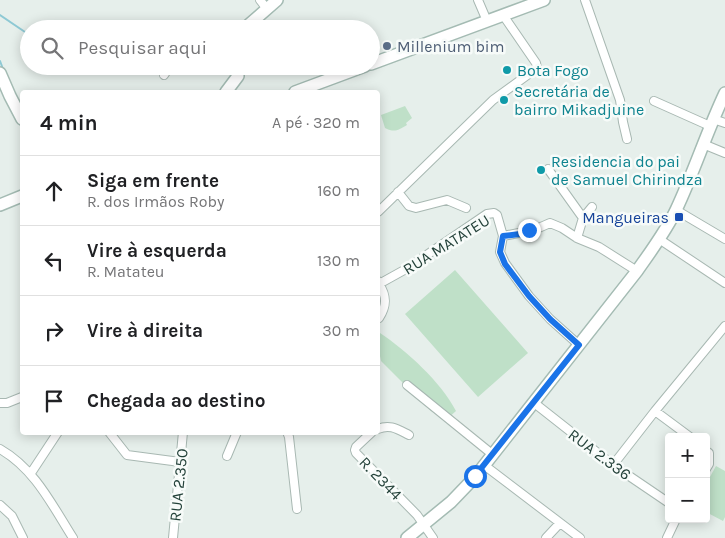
<!DOCTYPE html>
<html lang="pt">
<head>
<meta charset="utf-8">
<style>
	body { margin:0; font-family:Karla,sans-serif; background:#f2f2f2; color:#202124 }
	.controls { position:absolute; right:15px; bottom:15px; display:grid; overflow:hidden; border-radius:5px; box-shadow:0 2px 12px #0003 }
	.controls button { width:45px; height:45px; display:grid; place-items:center; padding:0; border:0; border-bottom:1px solid #e0e0e0; background:#fff; color:#202124; font:25px sans-serif }
	.stop { position:absolute; width:15px; height:15px; margin:-11px; border:4px solid #1a73e8; border-radius:50%; background:#fff }
	.stop.end { background:#1a73e8; border-color:#fff; box-shadow:0 1px 5px #0008 }
	.list { margin:0; padding:0; list-style:none }
	h2 { display:flex; justify-content:space-between; align-items:center; height:65px; margin:0; padding:0 20px; font-size:21px }
	h2 small { font-size:16px; font-weight:400; color:#757577 }
	.list li { display:grid; grid-template-columns:32px 1fr auto; gap:15px; align-items:center; box-sizing:border-box; height:70px; padding:0 20px; border-top:1px solid #e0e0e0 }
	.list b { display:block; font-size:19px; white-space:nowrap }
	.list p { margin:0; font-size:16px; white-space:nowrap; color:#757577 }
	.list em { font-size:16px; font-style:normal; color:#757577 }
	.icon { flex:none; width:28px; height:28px; fill:none; stroke:currentColor; stroke-width:2; stroke-linecap:round; stroke-linejoin:round }
	.map { position:relative; flex:none; width:725px; height:538px; overflow:hidden }
	.search { position:absolute; background:#fff; box-shadow:0 2px 12px #0003; left:20px; top:20px; width:360px; height:55px; display:flex; align-items:center; gap:12px; box-sizing:border-box; padding:0 18px; border-radius:28px; color:#757577; font-size:19px }
	.panel { position:absolute; background:#fff; box-shadow:0 2px 12px #0003; left:20px; top:90px; width:360px; height:345px; border-radius:5px }
	.map>svg:first-child { display:block }
</style>
</head>
<body>
<div class="map">
<svg width="725" height="538" viewBox="0 0 725 538">
	<rect width="100%" height="100%" fill="#e6efeb"/>
	<path fill="#bfe0c8" d="M405 106 412 118 406 123 407 125C398 130 395 133 385 128L381 115Z
		M455 270 528 353 478 397 405 314Z
		M380 333C407 351 441 382 456 411L447 419 431 411 381 361 378 346V336Z
		M716 466 725 471V517L723 521 706 512V484Z"/>
	<g fill="none" stroke-linecap="round" stroke-linejoin="round">
		<path stroke="#8ec9d4" stroke-width="2" d="M0 15 25 32 29 36
			M0 61 3 69"/>
		<defs>
			<path id="street" d="M260 0 267 9
				M478 0 487 21
				M585 0 620 100 623 122 627 139
				M164 75 170 66
				M654 101 710 126
				M713 119 725 123
				M703 144 725 153
				M548 169 583 218
				M398 192 409 206 416 208 447 200 466 208
				M676 210 725 239
				M378 212 493 100 537 68 536 63 503 15
				M503 236 534 230 550 223 562 228 577 238 599 247 637 271
				M577 238 583 218 592 207
				M659 239 725 283
				M378 281 379 284 406 269 487 214 494 213 497 215 503 236 500 252 505 263 529 296 550 319 579 345
				M379 318C387 306 387 296 379 284
				M407 385 492 454
				M533 402 613 465 669 503
				M0 403H7L22 397
				M655 411 690 437
				M378 429C390 424 397 429 409 435
				M109 432 127 455 180 462
				M287 432 289 437 297 509
				M372 432 356 447 355 450 356 453 417 515 433 538
				M0 449C35 469 52 505 73 538
				M706 451 709 453V464L706 469
				M227 456 237 432
				M484 465 580 538
				M613 465 655 411 725 326
				M31 473 58 432
				M0 505 12 516 23 538
				M173 538 183 432
				M546 538 560 523
				M667 538 676 519"/>
			<path id="secondary" d="M244 29 277 0
				M371 64 544 0
				M0 73 10 96 22 119
				M226 92 238 76 236 70 233 66
				M295 92 365 66
				M0 205 22 196
				M407 538 451 502 475 477 637 271C651 251 666 231 676 210 694 172 707 131 725 93"/>
		</defs>
		<use href="#street" stroke="#a8b8b2" stroke-width="10"/>
		<use href="#secondary" stroke="#a4bbb3" stroke-width="14"/>
		<use href="#street" stroke="#fff" stroke-width="8"/>
		<use href="#secondary" stroke="#fff" stroke-width="11"/>
	</g>
	<g fill="none" stroke-linecap="round" stroke-linejoin="round">
		<path stroke="#1a73e8" stroke-width="6" d="M475 476 579 345 550 319 529 296 505 264 500 252 503 236 520 234 529 230"/>
	</g>
	<circle fill="#5c6f8a" stroke="#f7fbf9" stroke-width="2" cx="387" cy="46" r="5"/>
	<g fill="#0f9aa8" stroke="#f7fbf9" stroke-width="2">
		<circle cx="507" cy="70" r="5"/>
		<circle cx="504" cy="100" r="5"/>
		<circle cx="541" cy="170" r="5"/>
	</g>
	<rect fill="#1a4fb4" stroke="#f7fbf9" stroke-width="2" x="674" y="212" width="10" height="10" rx="2.5"/>
	<g text-anchor="middle" stroke-width="5" stroke-linejoin="round" paint-order="stroke">
		<g font-size="16" fill="#4e5e75" stroke="#f7fbf9" text-anchor="start">
			<text x="397" y="52">Millenium bim</text>
		</g>
		<g font-size="16" fill="#0d838f" stroke="#f7fbf9" text-anchor="start">
			<text x="517" y="76">Bota Fogo</text>
			<text x="514" y="97">Secretária de<tspan x="514" dy="18">bairro Mikadjuine</tspan></text>
			<text x="551" y="167">Residencia do pai<tspan x="551" dy="18">de Samuel Chirindza</tspan></text>
		</g>
		<g font-size="16" fill="#164399" stroke="#f7fbf9" text-anchor="end">
			<text x="669" y="223">Mangueiras</text>
		</g>
		<g font-size="16" fill="#24423a" stroke="#f7fbf9">
			<text transform="translate(446 244) rotate(-32)" y="6">RUA MATATEU</text>
			<text transform="translate(600 454) rotate(37)" y="6">RUA 2.336</text>
			<text transform="translate(381 478) rotate(46)" y="6">R. 2344</text>
			<text transform="translate(178 485) rotate(-84)" y="6">RUA 2.350</text>
		</g>
	</g>
</svg>
<div class="controls">
<button>+</button>
<button>−</button>
</div>
<div class="stop" style="left:475px;top:476px"></div>
<div class="stop end" style="left:529px;top:230px"></div>
<div class="search"><svg class="icon" aria-label="search" viewBox="0 0 24 24"><circle cx="10" cy="10" r="6"/><path d="M15 15l6 6"/></svg>Pesquisar aqui</div>
<section class="panel">
<h2>4 min<small>A pé · 320 m</small></h2>
<ul class="list">
<li><svg class="icon" aria-label="ahead" viewBox="0 0 24 24"><path d="M12 20V5M6 11l6-6 6 6"/></svg><div><b>Siga em frente</b><p>R. dos Irmãos Roby</p></div><em>160 m</em></li>
<li><svg class="icon" aria-label="left" viewBox="0 0 24 24"><path d="M17 20v-9H6M10 6l-5 5 5 5"/></svg><div><b>Vire à esquerda</b><p>R. Matateu</p></div><em>130 m</em></li>
<li><svg class="icon" aria-label="right" viewBox="0 0 24 24"><path d="M7 20v-9h11M14 6l5 5-5 5"/></svg><div><b>Vire à direita</b></div><em>30 m</em></li>
<li><svg class="icon" aria-label="arrive" viewBox="0 0 24 24"><path d="M6 21V4h12l-3 4 3 4H6"/></svg><div><b>Chegada ao destino</b></div></li>
</ul>
</section>
</div>
</body>
</html>
